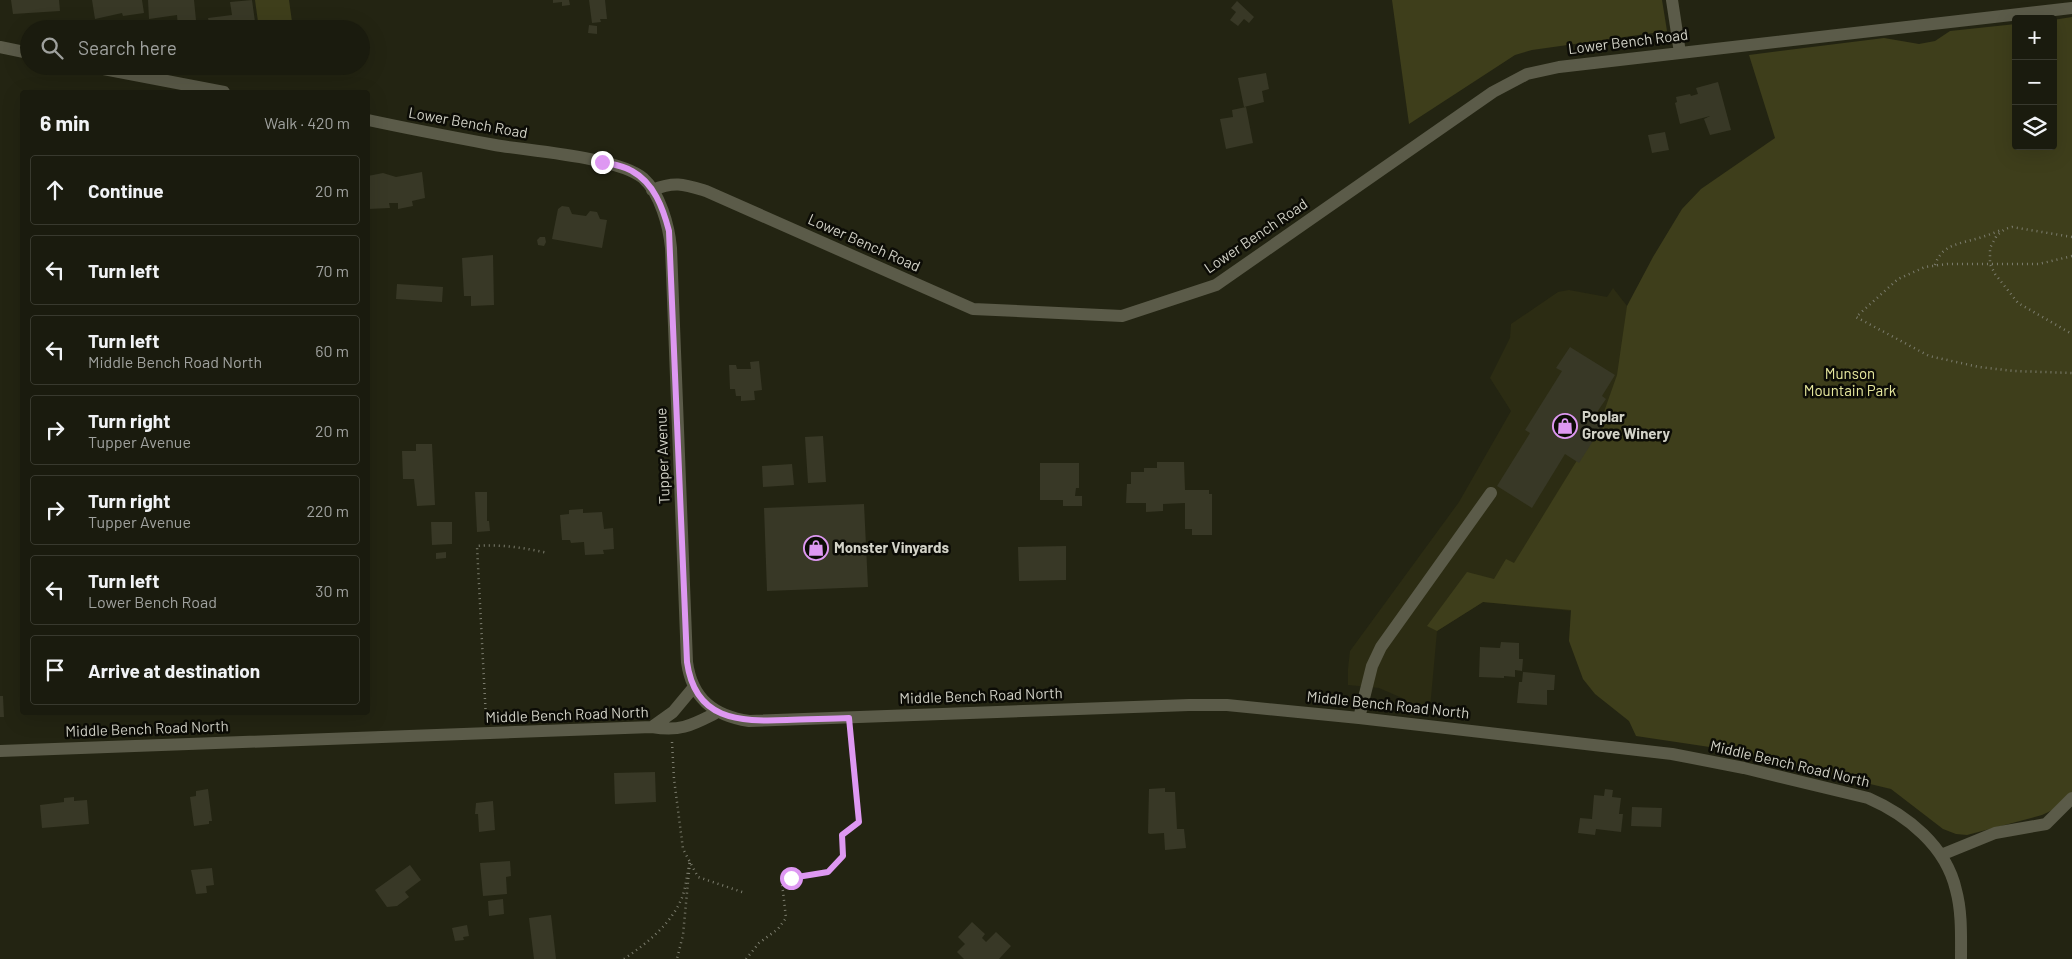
<!DOCTYPE html>
<html lang="en">
<head>
<meta charset="utf-8">
<style>
	body { margin:0; font-family:Barlow,sans-serif; background:#232417; color:#f1f3f6 }
	.controls { position:absolute; right:15px; top:15px; display:grid; overflow:hidden; border-radius:5px; box-shadow:0 5px 20px #0002 }
	.controls button { width:45px; height:45px; display:grid; place-items:center; padding:0; border:0; border-bottom:1px solid #38392e; background:#1a1b0e; color:#f1f3f6; font:25px sans-serif }
	.stop { position:absolute; width:15px; height:15px; margin:-11px; border:4px solid #de98f2; border-radius:50%; background:#fff }
	.stop.end { background:#de98f2; border-color:#fff; box-shadow:0 1px 5px #0008 }
	.list { margin:0; padding:0; list-style:none }
	h2 { display:flex; justify-content:space-between; align-items:center; height:65px; margin:0; padding:0 20px; font-size:21px }
	h2 small { font-size:16px; font-weight:400; color:#9fa19e }
	.list li { display:grid; grid-template-columns:32px 1fr auto; gap:15px; align-items:center; box-sizing:border-box; height:70px; margin:0 10px 10px; padding:0 10px; border:1px solid #38392e; border-radius:5px }
	.list b { display:block; font-size:19px; white-space:nowrap }
	.list p { margin:0; font-size:16px; white-space:nowrap; color:#9fa19e }
	.list em { font-size:16px; font-style:normal; color:#9fa19e }
	.icon { flex:none; width:28px; height:28px; fill:none; stroke:currentColor; stroke-width:2; stroke-linecap:round; stroke-linejoin:round }
	.map { position:relative; flex:none; width:2072px; height:959px; overflow:hidden }
	.search { position:absolute; background:#1a1b0e; box-shadow:0 5px 20px #0002; left:20px; top:20px; width:350px; height:55px; display:flex; align-items:center; gap:12px; box-sizing:border-box; padding:0 18px; border-radius:28px; color:#9fa19e; font-size:19px }
	.panel { position:absolute; background:#1a1b0e; box-shadow:0 5px 20px #0002; left:20px; top:90px; width:350px; height:625px; border-radius:5px }
	.map>svg:first-child { display:block }
</style>
</head>
<body>
<div class="map">
<svg width="2072" height="959" viewBox="0 0 2072 959">
	<rect width="100%" height="100%" fill="#232412"/>
	<path fill="#2c2c13" d="M1613 288 1627 306 1628 458 1572 611 1483 602 1437 631 1430 708 1407 705 1402 698 1379 688 1348 685V669L1350 651 1459 502 1511 411 1490 378 1510 338 1511 324 1558 292 1569 290 1607 297Z"/>
	<path fill="#3e3e1b" d="M255 0H289L293 29H259Z
		M1392 0H1662L1667 31 1532 50 1515 55 1409 124Z
		M2072 17V793L2061 806 2042 815 1967 835 1956 834 1943 829 1891 789 1723 749 1636 736 1629 721 1595 694 1583 679 1569 641 1571 610 1483 602 1437 631 1427 626 1467 572 1494 579 1506 559 1514 563 1600 423 1617 375 1627 306 1653 257 1682 209 1701 189 1775 138 1749 55 1884 38 1919 44 1935 41 1950 31 2016 24V146H2053V20Z"/>
	<path fill="#383826" d="M11 0H59L60 11 13 14Z
		M92 0H142L144 13 123 16 122 13 95 19Z
		M148 0H194L196 20 192 21 193 26 178 28 177 15 149 19Z
		M252 0 256 29H210L208 18 232 15 230 2Z
		M553 0H569L570 5 562 6V2L553 3Z
		M589 0H605L607 19H600L601 22 592 23Z
		M1237 1 1254 17 1249 23 1244 19 1238 26 1230 20 1236 12 1231 8Z
		M589 25 597 26V34L588 33Z
		M1266 73 1269 89 1262 91 1264 102 1244 107 1238 78Z
		M1718 82 1731 130 1710 135 1704 119 1710 116 1680 124 1675 103 1677 102 1676 97 1690 94 1691 96 1698 94 1696 88Z
		M1246 107 1253 143 1226 149 1220 119 1233 117 1232 110Z
		M1665 132 1669 150 1652 153 1648 135Z
		M422 172 425 198 412 201 413 206 398 209V203H389L390 208 368 209V176L383 173 396 177Z
		M562 206 569 207 572 214 586 216 590 211 597 212 600 219 607 220 602 248 552 239 558 209Z
		M540 237H545L546 242 544 246 538 245 537 240Z
		M493 255 494 305 471 306V296H464L462 258Z
		M397 284 443 287 442 302 396 299Z
		M1570 347 1615 375 1602 396 1606 399 1595 415 1605 422 1579 463 1565 454 1532 508 1497 486 1530 433 1525 430 1562 371 1556 368Z
		M759 361 762 390 754 391 755 400 741 401V396H736L735 389H730L729 365H736L737 369H751L750 362Z
		M823 436 826 482 808 483 805 437Z
		M416 444H432L435 505 417 506 414 479H403L402 451H416Z
		M1157 462H1184L1185 490H1209V494H1212V535H1192V529H1185V503L1163 504V511L1146 512V503H1126L1127 484H1131V472H1144V468H1157Z
		M1040 463H1079V488H1076L1075 496H1082V506H1063V500H1040Z
		M792 464 794 485 763 487 762 466Z
		M475 492H487V521H489L490 531 477 532Z
		M864 504 868 587 767 591 764 508Z
		M583 509V513L602 512 604 529 613 528 614 549 603 550 604 554 585 555 584 542 571 543 570 540H562L560 515 569 514V510Z
		M431 522H452V544L432 545Z
		M1066 546V580L1019 581 1018 547Z
		M446 552V558L436 559V553Z
		M1501 642 1519 643V659H1523L1522 671 1515 670V677L1504 676V678L1479 677 1480 647 1500 648Z
		M1523 672 1555 675 1554 690H1547V705L1517 703 1519 682H1522Z
		M0 696H3L4 717H0Z
		M655 772 656 802 615 804 614 773Z
		M1165 788V792H1175L1177 829H1184L1186 848 1165 850 1164 833 1150 834 1148 833 1149 789Z
		M208 789 212 821H209V824L194 826 190 797 196 796V791Z
		M1605 789 1613 790 1612 797 1621 798 1619 814H1623L1621 832 1596 829 1595 835 1578 833 1580 818 1592 819 1594 795 1604 796Z
		M74 797V801L87 800 89 824 42 828 40 805 64 802V798Z
		M493 801 495 830 479 832 478 814H475L476 803Z
		M1632 807 1662 808 1661 827 1631 826Z
		M510 861 511 876 506 877 507 894 483 896 480 863Z
		M410 865 421 880 405 892 409 897 397 906 387 907 375 890Z
		M212 868 214 885 206 886 207 893 196 894 191 870Z
		M503 899 504 914 489 916 488 901Z
		M551 915 556 959H534L529 918Z
		M972 922 985 934 982 938 986 942 996 932 1011 946 999 959H964L957 952 965 944 958 937Z
		M467 925 469 936 463 937 464 940 455 941 452 928Z"/>
	<g fill="none" stroke-linecap="round" stroke-linejoin="round">
		<path stroke="#7c7d6e" stroke-width="2.5" stroke-dasharray="1 4" stroke-linecap="butt" d="M2072 237 2012 227 2005 229 1997 235 1990 248V264L1995 274 2018 303 2072 334
			M2072 256 2039 264H1947L1925 267 1898 279 1856 317 1929 356 1979 367 2014 371 2072 373
			M1935 265C1942 243 1962 244 1982 237 1988 235 1994 233 2001 230
			M486 719 477 546C501 544 525 548 548 553
			M672 742 674 779 683 849 698 877 745 893
			M624 959C646 944 670 925 681 900 686 889 687 873 690 861L683 935 677 959
			M746 959 759 943 778 929 786 918 782 883 791 878 828 872 843 856 842 835 859 821 850 732"/>
		<path stroke="#5b5b49" stroke-width="12" d="M1672 0 1680 53
			M0 47 29 53
			M88 66 224 92
			M368 120C410 129 452 137 495 145 530 151 618 157 643 178 660 193 669 226 671 248L687 662C692 699 714 716 749 721L1189 705H1227L1359 718 1672 754 1744 768 1868 798C1907 815 1946 846 1956 890 1962 912 1961 936 1961 959
			M652 190C675 181 683 184 706 191L973 309 1122 316 1216 285 1493 92 1527 74 1559 67 2072 8
			M1359 718 1372 666 1381 647 1491 493
			M652 727 673 712 693 688
			M0 751 652 727C681 732 692 725 718 712
			M1941 855 1995 833 2046 824 2072 798"/>
	</g>
	<g fill="none" stroke-linecap="round" stroke-linejoin="round">
		<path stroke="#de98f2" stroke-width="6" d="M602 162C612 164 624 166 632 171 654 183 663 208 669 231L687 662C695 720 738 722 787 720 807 719 828 719 849 718L859 822 842 835 843 856 828 872 791 878"/>
	</g>
	<defs>
		<symbol id="shop-ring" viewBox="-11 -11 22 22"><circle r="9.5" fill="#0c0c06" stroke="#de98f2" stroke-width="1.5"/><path d="M-5-2.5h2.3a2.7 3.5 0 0 1 5.4 0H5L5.5 6h-11ZM-1.5-2.5h3a1.5 2.3 0 0 0-3 0Z" fill="#de98f2"/></symbol>
	</defs>
	<g fill-rule="evenodd">
		<use href="#shop-ring" x="1551" y="412" width="28" height="28"/>
		<use href="#shop-ring" x="802" y="534" width="28" height="28"/>
	</g>
	<g text-anchor="middle" stroke-width="5" stroke-linejoin="round" paint-order="stroke">
		<g font-size="15" fill="#d2d2c7" stroke="#0c0c06">
			<text transform="translate(1628 42) rotate(-7)" y="5">Lower Bench Road</text>
			<text transform="translate(468 123) rotate(10)" y="5">Lower Bench Road</text>
			<text transform="translate(1256 236) rotate(-34)" y="5">Lower Bench Road</text>
			<text transform="translate(864 243) rotate(24)" y="5">Lower Bench Road</text>
			<text transform="translate(663 456) rotate(-92)" y="5">Tupper Avenue</text>
			<text transform="translate(981 696) rotate(-2)" y="5">Middle Bench Road North</text>
			<text transform="translate(1388 705) rotate(6)" y="5">Middle Bench Road North</text>
			<text transform="translate(567 715) rotate(-2)" y="5">Middle Bench Road North</text>
			<text transform="translate(147 729) rotate(-2)" y="5">Middle Bench Road North</text>
			<text transform="translate(1790 764) rotate(13)" y="5">Middle Bench Road North</text>
		</g>
		<g font-size="15" fill="#e7e89e" stroke="#0c0c06">
			<text x="1850" y="379">Munson<tspan x="1850" dy="17">Mountain Park</tspan></text>
		</g>
		<g font-size="15" font-weight="bold" fill="#d2d2c7" stroke="#0c0c06" text-anchor="start">
			<text x="1582" y="422">Poplar<tspan x="1582" dy="17">Grove Winery</tspan></text>
			<text x="834" y="553">Monster Vinyards</text>
		</g>
	</g>
</svg>
<div class="controls">
<button>+</button>
<button>−</button>
<button><svg class="icon" aria-label="layers" viewBox="0 0 24 24"><path d="M12 4l9 5-9 5-9-5zM3 14l9 5 9-5"/></svg></button>
</div>
<div class="stop" style="left:791px;top:878px"></div>
<div class="stop end" style="left:602px;top:162px"></div>
<div class="search"><svg class="icon" aria-label="search" viewBox="0 0 24 24"><circle cx="10" cy="10" r="6"/><path d="M15 15l6 6"/></svg>Search here</div>
<section class="panel">
<h2>6 min<small>Walk · 420 m</small></h2>
<ul class="list">
<li><svg class="icon" aria-label="ahead" viewBox="0 0 24 24"><path d="M12 20V5M6 11l6-6 6 6"/></svg><div><b>Continue</b></div><em>20 m</em></li>
<li><svg class="icon" aria-label="left" viewBox="0 0 24 24"><path d="M17 20v-9H6M10 6l-5 5 5 5"/></svg><div><b>Turn left</b></div><em>70 m</em></li>
<li><svg class="icon" aria-label="left" viewBox="0 0 24 24"><path d="M17 20v-9H6M10 6l-5 5 5 5"/></svg><div><b>Turn left</b><p>Middle Bench Road North</p></div><em>60 m</em></li>
<li><svg class="icon" aria-label="right" viewBox="0 0 24 24"><path d="M7 20v-9h11M14 6l5 5-5 5"/></svg><div><b>Turn right</b><p>Tupper Avenue</p></div><em>20 m</em></li>
<li><svg class="icon" aria-label="right" viewBox="0 0 24 24"><path d="M7 20v-9h11M14 6l5 5-5 5"/></svg><div><b>Turn right</b><p>Tupper Avenue</p></div><em>220 m</em></li>
<li><svg class="icon" aria-label="left" viewBox="0 0 24 24"><path d="M17 20v-9H6M10 6l-5 5 5 5"/></svg><div><b>Turn left</b><p>Lower Bench Road</p></div><em>30 m</em></li>
<li><svg class="icon" aria-label="arrive" viewBox="0 0 24 24"><path d="M6 21V4h12l-3 4 3 4H6"/></svg><div><b>Arrive at destination</b></div></li>
</ul>
</section>
</div>
</body>
</html>
